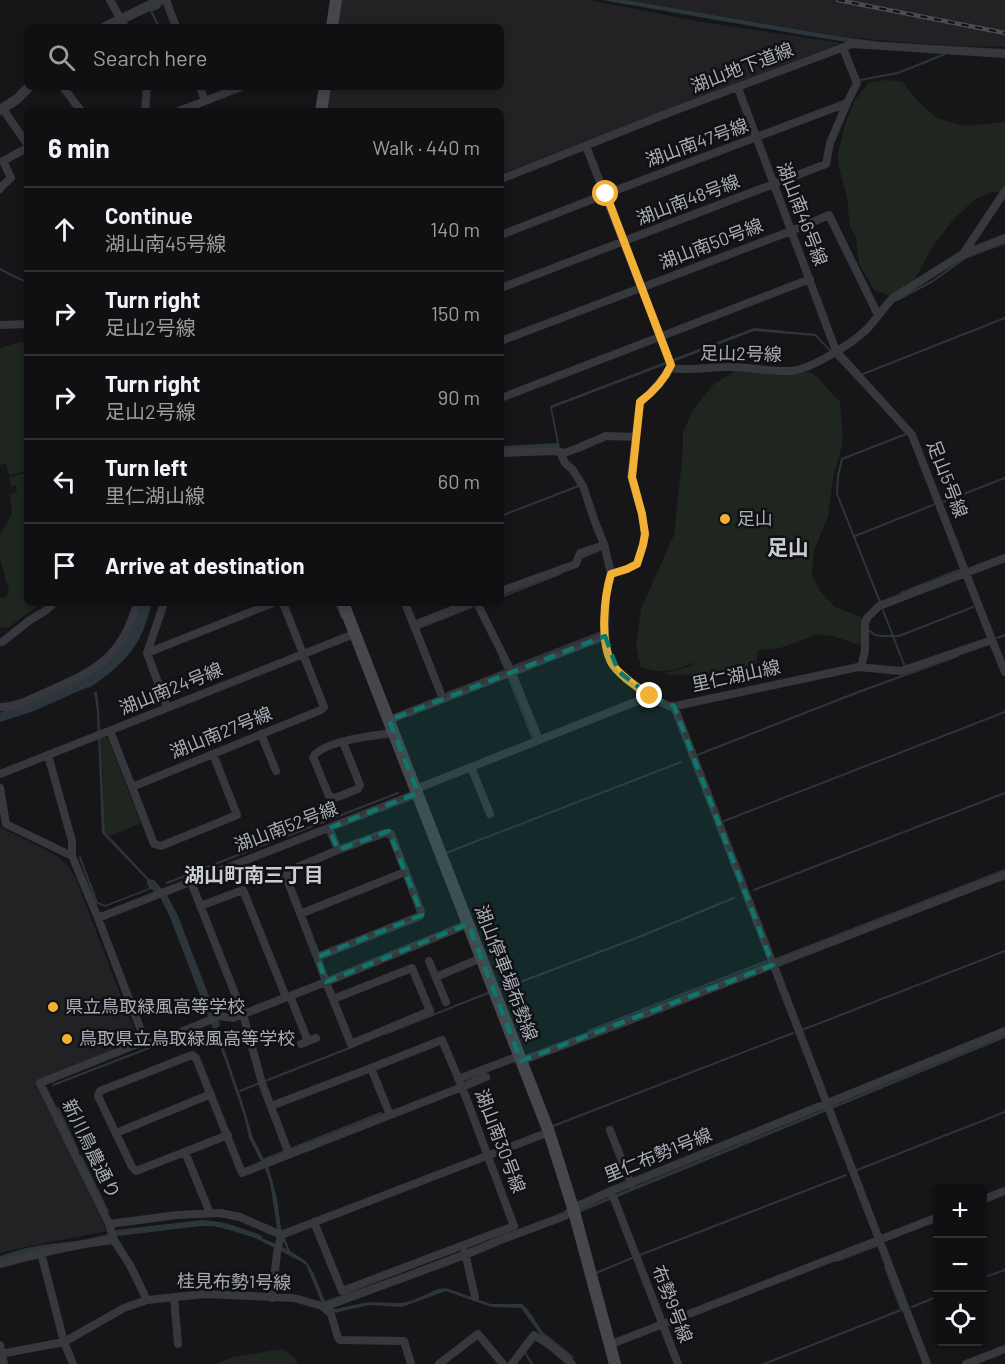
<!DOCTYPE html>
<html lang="en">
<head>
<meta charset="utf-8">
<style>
	body { margin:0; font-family:Barlow,"Noto Sans JP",sans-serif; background:#1e1e20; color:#f1f3f6 }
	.controls { position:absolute; right:18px; bottom:18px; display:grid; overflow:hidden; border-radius:9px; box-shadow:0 3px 9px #0003 }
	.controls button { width:54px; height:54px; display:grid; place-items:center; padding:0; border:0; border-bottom:2px solid #303032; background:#101012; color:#f1f3f6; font:30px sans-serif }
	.stop { position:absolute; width:18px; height:18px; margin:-14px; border:4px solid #f2b134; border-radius:50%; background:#fff }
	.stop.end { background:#f2b134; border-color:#fff; box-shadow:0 2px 6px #0008 }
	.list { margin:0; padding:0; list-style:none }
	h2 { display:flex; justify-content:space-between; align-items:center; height:78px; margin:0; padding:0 24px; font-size:26px }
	h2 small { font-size:20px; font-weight:400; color:#9c9d9f }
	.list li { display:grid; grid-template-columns:39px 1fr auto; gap:18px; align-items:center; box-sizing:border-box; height:84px; padding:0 24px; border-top:2px solid #303032 }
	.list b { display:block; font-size:22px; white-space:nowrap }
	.list p { margin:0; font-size:20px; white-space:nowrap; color:#9c9d9f }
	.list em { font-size:20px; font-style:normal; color:#9c9d9f }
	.icon { flex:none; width:33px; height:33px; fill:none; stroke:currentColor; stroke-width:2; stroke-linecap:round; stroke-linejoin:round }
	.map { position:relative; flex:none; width:1005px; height:1364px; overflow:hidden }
	.search { position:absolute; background:#101012; box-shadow:0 3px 9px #0003; left:24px; top:24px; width:480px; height:66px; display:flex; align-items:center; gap:15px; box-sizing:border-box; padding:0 21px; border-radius:9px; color:#9c9d9f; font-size:22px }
	.panel { position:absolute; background:#101012; box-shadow:0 3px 9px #0003; left:24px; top:108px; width:480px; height:498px; border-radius:9px }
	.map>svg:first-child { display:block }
</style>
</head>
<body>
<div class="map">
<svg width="1005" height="1364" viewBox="0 0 1005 1364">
	<rect width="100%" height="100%" fill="#161618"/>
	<path fill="#222225" d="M342 0H590L696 21 841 43 501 174V111H327L330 87H501V27H338Z
		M626 0H1005V47L961 46 898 42 830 35Z
		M0 827 56 855 68 865 76 879 136 1035 132 1042 36 1081 107 1231 35 1245 0 1253Z"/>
	<path fill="#1e261f" d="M887 80 902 82 919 102 937 118 965 126 1005 122V189L1003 192H992L975 199 952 221 932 248 912 284 890 296 874 290 859 264 856 237 850 228 847 197 838 164V153L845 124 855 100 869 82Z
		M20 342 27 344V471L9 475 6 464 0 465V348Z
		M737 370 809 372 816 376 840 402 843 439 840 454 833 477 828 516 814 551 812 575 819 590 835 607 864 618 862 646 833 636 819 634 780 648 758 650 756 664C726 676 694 675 661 674L691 666 698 662C687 665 673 672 660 671 654 671 647 669 641 667L636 646 641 609 674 535 683 450V432L693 410 714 384Z
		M27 473V603H42L9 627 0 628V598L6 597 9 590 0 560V534L8 522 12 512 10 494 17 492 16 485 11 486 9 477Z
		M104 737 108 739 141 823 110 836 105 832 101 739Z
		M282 1349 294 1357 298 1364H215L234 1357Z"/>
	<path fill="#2c353c" d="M602 0H626L830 35 881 42 1005 49V53L847 42 809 36Z
		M754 328 816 334 907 434 815 336 754 331 552 408 560 448 501 451V446L557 443 550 406Z
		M140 603H152C148 617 143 635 134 647 124 663 104 678 89 688L88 687 34 711 0 722V713L5 710 103 665Z
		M97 691 99 710 105 832 149 879 154 880 167 895 178 916 220 1025 217 1028 242 1101 253 1138 269 1169 277 1198 281 1228 290 1251 306 1261 313 1272 325 1301 397 1276 566 1211 582 1208 1005 1035V1038L581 1212 566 1214 331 1305 335 1309 369 1302 401 1303 411 1301 438 1289 446 1288 491 1304H522L528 1310 543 1332 574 1357 571 1359 540 1334 521 1308 491 1307 446 1291 402 1307 370 1305 334 1313 321 1301 309 1272 306 1265 300 1261 255 1238 230 1230 213 1226H201L118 1236 0 1262V1256C12 1252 24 1248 37 1246 59 1242 97 1241 116 1230L202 1220C224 1221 242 1228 262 1236V1238L287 1249 277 1228 270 1183 266 1171 249 1138 244 1116 225 1060 170 917 160 897 151 889 105 907 96 903 79 858 80 855 98 902 105 905 147 889 149 887 147 884V880L102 833 97 711 94 692Z"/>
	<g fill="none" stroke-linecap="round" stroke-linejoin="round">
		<path stroke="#2c353c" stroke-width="2" d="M159 27 151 11 160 7
			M860 80 898 73 945 54
			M0 269 11 275 27 282
			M897 300 933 281 965 258 1005 243
			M863 374 1005 318
			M943 502 1005 478
			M501 516 581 485
			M855 536 933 505
			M581 558 598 551
			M901 593 959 570
			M501 597 560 574
			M881 601 880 602 837 494 838 476 842 459 906 434
			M336 603 342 618
			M882 608 905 667
			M419 628 472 607
			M601 631V622
			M870 631 875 635 883 636H899L973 607
			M997 638 1005 635
			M514 666 599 633
			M508 676 533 739
			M447 693 504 671 505 668 500 658
			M697 755 861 691 958 656
			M724 821 1005 712
			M285 837 398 793
			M446 853 681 762
			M167 883 276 840
			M754 890 1005 793
			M776 959 1005 870
			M499 990 634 939 734 898
			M802 1030 1005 951
			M588 1031 767 961
			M385 1034 488 993
			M265 1081 352 1047
			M53 1085 149 1048
			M240 1091 260 1083
			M58 1108 78 1151
			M553 1126 793 1033
			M81 1156 108 1212
			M265 1159 381 1113
			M857 1170 1005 1112
			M640 1255 846 1175
			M837 1261 876 1246
			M885 1267 901 1309
			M596 1273 632 1258
			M982 1278 1005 1270
			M912 1307 938 1296
			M524 1351 532 1364
			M764 1364 901 1310"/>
		<path stroke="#37383d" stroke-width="8" d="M110 0 125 27
			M166 0 176 27
			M63 87 81 111
			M200 87 205 101
			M738 88 836 351 912 435 992 640
			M3 109 27 144
			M145 111 147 87
			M179 111 241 87
			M586 146 661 338 671 365 670 368
			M501 179 671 112 852 44 1005 54
			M0 189 2 186 11 178 3 161 27 148
			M501 235 606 194 847 103 857 83 843 48
			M964 254 1005 238
			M501 288 826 164 830 143 847 103
			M0 325 27 324
			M501 341 791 231 829 215 878 315
			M501 398 810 279
			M560 452 565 463 572 469 583 486 595 522 604 544 611 574
			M501 453 554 451 564 453 578 448 606 436 636 437
			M611 574 627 569 637 564 643 545 645 534 642 514 631 477 640 402C653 392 661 382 670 368 690 371 710 367 730 367 750 367 770 372 790 371 810 370 851 344 866 330 876 320 883 308 893 298L963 254 1005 191
			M501 591 576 564 580 553 604 545
			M164 603 147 653 167 707
			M405 603 443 699
			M477 603 512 673 539 740
			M414 625 470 603
			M605 636 606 598 611 574
			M2 642 30 620 45 611 54 603
			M147 653 273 603
			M861 666 865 651V623L867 618 879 606 1005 558
			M674 706 927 1364
			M0 707C15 707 31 699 44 693 94 671 122 659 137 603
			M389 720 605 636C607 645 607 657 612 664 622 679 654 700 671 707L858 667 901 671 992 640 1005 672
			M110 731 132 787 321 710 324 707 283 603
			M261 734 276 771
			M343 742 360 785 358 789 335 798 329 796 313 757C323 741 375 735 394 733
			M48 755 72 841V856
			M471 767 490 814
			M0 774 354 634
			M132 787 154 844 161 846 237 815 213 754
			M0 788 6 824 72 856 98 918 145 1041 40 1083 109 1224 177 1215 220 1213 240 1217 281 1235 549 1132
			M416 789 650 696
			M329 828 338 850 288 871 286 877 317 957 420 916 421 912 391 834 385 833 338 850
			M191 882 243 1014 262 1083 289 1154
			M200 906 243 890 286 997
			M300 914 405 872
			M98 918 418 793
			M317 957 326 982 468 924
			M429 961 446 1002
			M436 977 481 958
			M290 996 308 1041
			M145 1041 151 1044 220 1016 233 1018 326 982 351 1044 430 1011 412 968 333 999
			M301 1044 316 1038
			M521 1061 620 1024 1005 875
			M458 1079 519 1056
			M271 1106 371 1068
			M390 1115 371 1068 442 1040 462 1087 486 1077
			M610 1130 631 1184
			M116 1133 211 1094
			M228 1135 136 1171 132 1167 98 1096 100 1091 192 1055 196 1058 242 1173 462 1087 514 1226 342 1291 314 1222
			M185 1152 210 1213
			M611 1191 678 1364
			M982 1200 1005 1191
			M109 1224 114 1240 131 1267 147 1300
			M465 1252 475 1297
			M41 1253 64 1342 73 1364
			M0 1264C38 1254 75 1244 114 1240
			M174 1297 178 1344
			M272 1298 277 1253 281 1235
			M324 1307 465 1255 503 1239 565 1216 573 1208 611 1191 1005 1031
			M0 1345 4 1364
			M609 1345 938 1217
			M0 1354 64 1342 124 1308 147 1300 205 1294 294 1298 322 1306 331 1314 338 1338 340 1340 404 1341 411 1364
			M439 1364 478 1334 503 1364
			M512 1364 534 1335 551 1346 572 1364
			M966 1364 1005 1349"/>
		<path stroke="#37383d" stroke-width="10" d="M105 27 161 0
			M0 110 17 99 29 87"/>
		<path stroke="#45474d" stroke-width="12" d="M332 27 336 0
			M321 111 325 87
			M343 603 549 1132 573 1208 615 1364"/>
		<defs>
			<path id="rail" d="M838 0 1005 33"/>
		</defs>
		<use href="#rail" stroke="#4a4c52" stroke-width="4.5"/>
		<use href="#rail" stroke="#111113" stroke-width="2" stroke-dasharray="7" stroke-linecap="butt"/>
	</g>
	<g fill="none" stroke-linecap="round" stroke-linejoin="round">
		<path stroke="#f2b134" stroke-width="8" d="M606 194 671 365C664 381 653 392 640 402L632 477 642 514 645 534 643 545 637 564 627 569 611 574C604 597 600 641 611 662 618 675 639 688 650 696"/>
	</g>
	<path fill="#0f766e" fill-opacity="0.2" stroke="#0f766e" stroke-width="4.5" stroke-dasharray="12 8" stroke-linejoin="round" d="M605 636 618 671 650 696 674 706 773 965 521 1061 468 924 326 982 317 957 422 915 389 831 338 850 329 828 418 793 389 720Z"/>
	<g fill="#f2b134" stroke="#111113" stroke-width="2">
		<circle cx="725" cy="519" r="6"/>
		<circle cx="53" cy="1007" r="6"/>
		<circle cx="67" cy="1039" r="6"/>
	</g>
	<g text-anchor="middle" stroke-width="5" stroke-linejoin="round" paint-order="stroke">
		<g font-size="18" fill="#a8adb8" stroke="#111113">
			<text transform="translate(742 68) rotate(-21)" y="6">湖山地下道線</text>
			<text transform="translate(697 143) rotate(-20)" y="6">湖山南47号線</text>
			<text transform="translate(688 200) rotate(-21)" y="6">湖山南48号線</text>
			<text transform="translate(802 214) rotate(69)" y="6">湖山南46号線</text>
			<text transform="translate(711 244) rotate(-21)" y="6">湖山南50号線</text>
			<text transform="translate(741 354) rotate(1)" y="6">足山2号線</text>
			<text transform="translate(947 479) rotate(69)" y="6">足山5号線</text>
			<text transform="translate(736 676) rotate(-12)" y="6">里仁湖山線</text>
			<text transform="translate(171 689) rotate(-22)" y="6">湖山南24号線</text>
			<text transform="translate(221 733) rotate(-22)" y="6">湖山南27号線</text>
			<text transform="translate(286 827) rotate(-21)" y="6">湖山南52号線</text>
			<text transform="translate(506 973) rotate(69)" y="6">湖山停車場布勢線</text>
			<text transform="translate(500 1141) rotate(69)" y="6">湖山南30号線</text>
			<text transform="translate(91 1149) rotate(64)" y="6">新川鳥農通り</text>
			<text transform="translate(658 1155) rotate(-22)" y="6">里仁布勢1号線</text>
			<text transform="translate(234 1282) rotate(1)" y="6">桂見布勢1号線</text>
			<text transform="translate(672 1304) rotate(69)" y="6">布勢9号線</text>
		</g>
		<g font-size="18" fill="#a8adb8" stroke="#111113" text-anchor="start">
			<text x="737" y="525">足山</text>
			<text x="65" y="1013">県立鳥取緑風高等学校</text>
			<text x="79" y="1045">鳥取県立鳥取緑風高等学校</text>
		</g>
		<g font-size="20" font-weight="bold" fill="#c9ccd4" stroke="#111113">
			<text x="254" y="882">湖山町南三丁目</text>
		</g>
		<g font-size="21" font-weight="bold" fill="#c9ccd4" stroke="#111113">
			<text x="788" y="555">足山</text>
		</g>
	</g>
</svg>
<div class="controls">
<button>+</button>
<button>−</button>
<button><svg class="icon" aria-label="locate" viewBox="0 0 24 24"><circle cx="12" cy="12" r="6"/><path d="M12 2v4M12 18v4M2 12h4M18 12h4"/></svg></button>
</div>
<div class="stop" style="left:606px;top:194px"></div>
<div class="stop end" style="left:650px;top:696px"></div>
<div class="search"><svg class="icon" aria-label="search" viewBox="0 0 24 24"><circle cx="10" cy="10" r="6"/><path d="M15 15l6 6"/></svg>Search here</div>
<section class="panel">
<h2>6 min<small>Walk · 440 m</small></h2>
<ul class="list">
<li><svg class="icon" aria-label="ahead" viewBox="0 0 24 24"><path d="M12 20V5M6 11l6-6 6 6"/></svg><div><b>Continue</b><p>湖山南45号線</p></div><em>140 m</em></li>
<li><svg class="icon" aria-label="right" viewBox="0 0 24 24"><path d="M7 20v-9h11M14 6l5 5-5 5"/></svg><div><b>Turn right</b><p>足山2号線</p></div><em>150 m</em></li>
<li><svg class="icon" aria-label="right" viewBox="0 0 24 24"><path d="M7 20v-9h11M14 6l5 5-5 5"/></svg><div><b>Turn right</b><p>足山2号線</p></div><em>90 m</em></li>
<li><svg class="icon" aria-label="left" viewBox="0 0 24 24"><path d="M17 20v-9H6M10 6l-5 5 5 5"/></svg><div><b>Turn left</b><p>里仁湖山線</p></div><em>60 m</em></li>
<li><svg class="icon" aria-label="arrive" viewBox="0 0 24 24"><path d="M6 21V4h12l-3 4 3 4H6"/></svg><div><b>Arrive at destination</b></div></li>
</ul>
</section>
</div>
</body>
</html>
